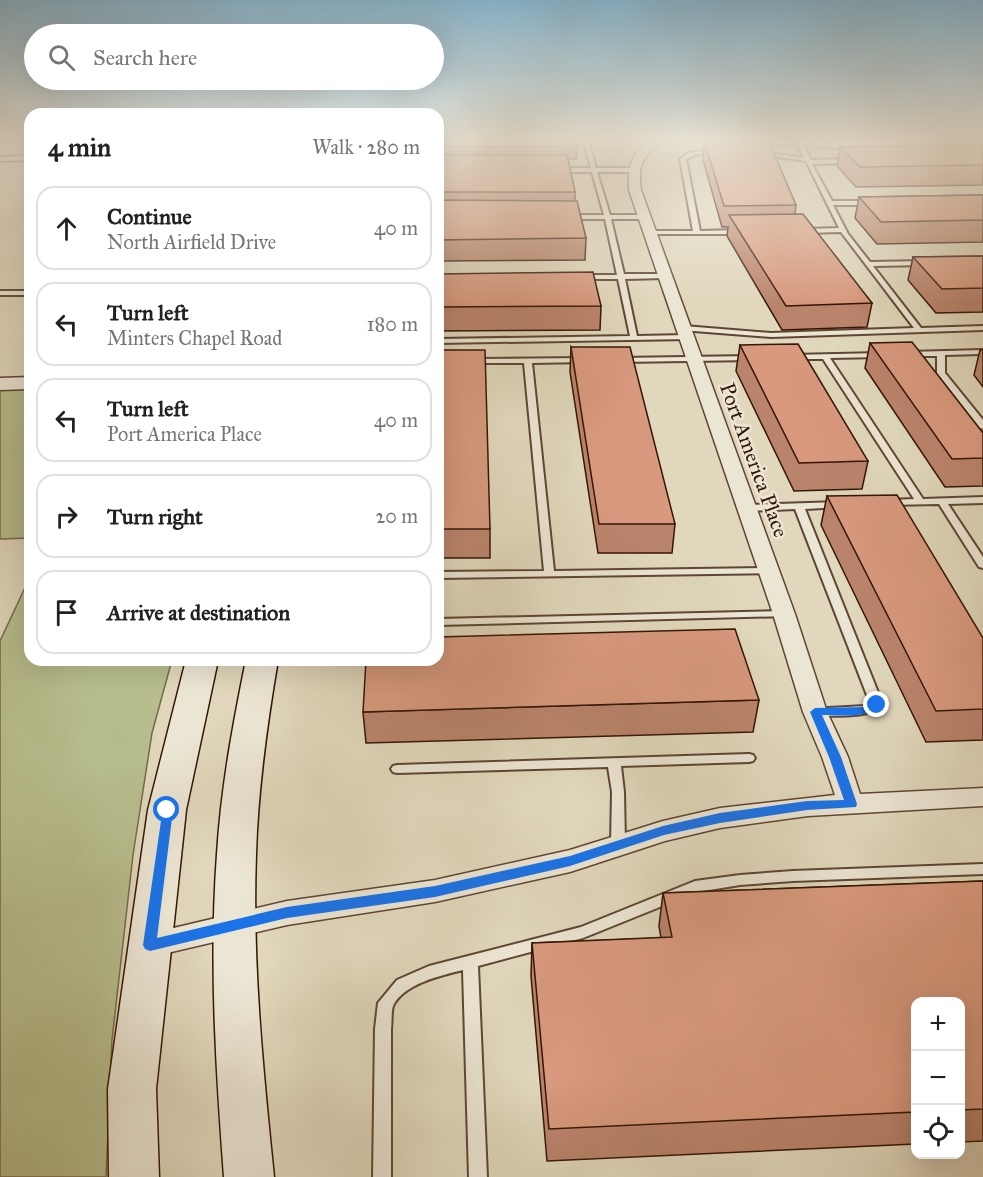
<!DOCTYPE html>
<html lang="en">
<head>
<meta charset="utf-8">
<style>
	body { margin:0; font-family:"IM FELL Great Primer",serif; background:#f6f6f6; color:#222 }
	.controls { position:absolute; right:18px; bottom:18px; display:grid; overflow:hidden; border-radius:12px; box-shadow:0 6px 24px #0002 }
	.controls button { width:54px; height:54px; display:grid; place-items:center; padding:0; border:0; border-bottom:2px solid #e0e0e0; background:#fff; color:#222; font:30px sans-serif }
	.stop { position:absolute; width:18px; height:18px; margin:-14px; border:4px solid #1a73e8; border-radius:50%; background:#fff }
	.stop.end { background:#1a73e8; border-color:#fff; box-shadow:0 2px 6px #0008 }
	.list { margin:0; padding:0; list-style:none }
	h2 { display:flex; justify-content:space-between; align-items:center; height:78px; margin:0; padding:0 24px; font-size:26px }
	h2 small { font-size:20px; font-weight:400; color:#767676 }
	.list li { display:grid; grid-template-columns:39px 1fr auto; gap:18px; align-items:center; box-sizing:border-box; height:84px; margin:0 12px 12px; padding:0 12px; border:2px solid #e0e0e0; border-radius:18px }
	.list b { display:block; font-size:22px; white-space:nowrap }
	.list p { margin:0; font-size:20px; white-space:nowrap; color:#767676 }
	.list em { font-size:20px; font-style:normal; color:#767676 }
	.icon { flex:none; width:33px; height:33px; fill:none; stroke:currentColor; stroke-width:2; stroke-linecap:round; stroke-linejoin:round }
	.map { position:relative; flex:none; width:983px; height:1177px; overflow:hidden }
	.search { position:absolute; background:#fff; box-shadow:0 6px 24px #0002; left:24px; top:24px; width:420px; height:66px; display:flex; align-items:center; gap:15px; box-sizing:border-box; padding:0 21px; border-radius:33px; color:#767676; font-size:22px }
	.panel { position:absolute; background:#fff; box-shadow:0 6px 24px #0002; left:24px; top:108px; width:420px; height:558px; border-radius:18px }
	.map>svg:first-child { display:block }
</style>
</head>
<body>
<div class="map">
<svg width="983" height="1177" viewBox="0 0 983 1177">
	<rect width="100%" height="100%" fill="#e0d7bc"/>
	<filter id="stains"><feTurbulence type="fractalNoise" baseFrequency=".00333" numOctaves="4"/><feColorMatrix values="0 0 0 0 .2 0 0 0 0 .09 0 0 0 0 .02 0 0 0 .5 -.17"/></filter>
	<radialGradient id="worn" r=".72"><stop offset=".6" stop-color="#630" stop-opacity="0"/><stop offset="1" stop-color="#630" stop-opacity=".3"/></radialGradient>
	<path fill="#b7bd8d" stroke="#766a48" stroke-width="1.5" d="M0 389 30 390V538L0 539Z
		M30 577V660H172L152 733 133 855 112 1040 106 1177H0V641Z"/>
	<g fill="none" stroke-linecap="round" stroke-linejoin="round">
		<defs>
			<path id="service" d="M583 139H588L596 168H633L636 170 633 172H597L610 215H645L648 217 645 219H611L624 274H666L669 276 666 278 625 279 637 336 687 335 691 337 690 339 438 343V339L630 336 618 279H580L577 277 580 275H617L605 219H567L564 217 567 215H604L592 172H558L555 170 558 168H591Z
				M800 142 803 144 811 160 851 159 854 161 851 163 812 164 832 201H872L875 203 872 205H833L848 234 870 262 926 261 929 263 926 265 873 266 921 328 983 326V330L771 337 681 330 680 328 684 326 771 333 914 328 841 232 805 233 802 231 805 229 839 228 806 161 759 154 762 152 804 158 797 144Z
				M703 151 719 153 716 155 698 154 686 159 700 231 741 230 744 232 741 234H649L648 233 651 231H693L680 159 688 153Z
				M30 156V160L0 161V157Z
				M0 291H30V295H0Z
				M983 350V354L945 355V373L983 420V429L980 428 937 373V356H908L904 354 908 352Z
				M881 353H884V357L830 358 923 499 983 497V503L948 504 983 557V568L979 567 939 504 887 505 885 503 887 501 890 500 914 499 823 359H791L787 357 791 355Z
				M752 356 756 358 755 360 620 362 616 360 620 358Z
				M584 358H587V362L532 363 554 571 769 568 774 571 773 573 438 578V572L544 571 524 363H473L469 361 473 359Z
				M839 502 842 503 844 505 842 507 805 509 883 705C870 719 834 715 815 716L811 715 809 712 811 709 865 706 870 703 795 509 747 511 742 508 747 505Z
				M784 611 789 614 788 616 438 625V619Z
				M749 754 753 755 755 758 753 761 749 762 621 766 624 792 625 844 623 848 618 849 613 848 611 844 612 792 608 767 397 773 393 772 391 769 393 766 397 765Z
				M983 864V874L793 881 740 885 697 892 583 938 478 966 487 1177H469L463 970C442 975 403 984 393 1006 391 1012 392 1022 391 1029V1177H373L375 1029 378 1003 397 980 429 966 581 927 695 881 740 875 793 871Z"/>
			<path id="minor" d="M651 139H663C644 159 637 160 641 190L795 614 827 712 848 757 860 794 983 788V806L808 816 720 828 665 841 570 872 435 902 287 925 150 957 140 954 135 945 140 936 287 901 435 880 570 850 663 821 720 808 835 795 822 757 803 712 773 614 629 190C627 167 632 152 651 139Z
				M732 139 983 143V149L835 148 737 142Z"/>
			<path id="tertiary" d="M30 377V389L0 390V378Z"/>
			<path id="secondary" d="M186 660H218L186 810 156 1089 159 1177H109L108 1089 148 810Z
				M246 660H278C267 724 258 789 256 854 252 962 263 1070 274 1177H224C216 1070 209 961 217 854 221 788 233 724 246 660Z"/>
		</defs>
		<use href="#service" stroke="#5f4632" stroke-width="4"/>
		<use href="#minor" stroke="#5f4632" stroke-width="3"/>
		<use href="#tertiary" stroke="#5f4632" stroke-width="3"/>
		<use href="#secondary" stroke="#341604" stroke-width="3"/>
		<use href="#service" fill="#ebe5d3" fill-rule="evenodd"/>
		<use href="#minor" fill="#ebe5d3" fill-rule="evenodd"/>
		<use href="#tertiary" fill="#ebe5d3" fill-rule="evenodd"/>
		<use href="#secondary" fill="#ebe5d3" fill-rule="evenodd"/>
	</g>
	<path fill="#ba846c" stroke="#341604" stroke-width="1.5" d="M438 139 577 140 576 159H568L575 192V201L586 238 585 260 438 261Z
		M704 141 796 205 795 214 872 303 867 327 782 330 727 236 728 227H722L703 160Z
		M983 145V185L856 187 837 166 840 147Z
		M983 195V242L877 244 855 218 859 197Z
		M983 256V312L936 313 908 280 913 257Z
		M438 274 601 306 600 330 438 331Z
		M870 343 983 433V486L945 487 865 368Z
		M740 345 868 461 862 489 794 491 736 371Z
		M571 347 675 524 672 553H598L570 372Z
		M438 350 490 529V558H438Z
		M980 350H983V387L974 375Z
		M827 496 983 638V740L926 742 821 525Z
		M759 700 753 732 366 743 363 712Z
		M983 881V1141L960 1142V1002H915V1144L547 1161 531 976 532 943 661 938 659 926 663 893Z"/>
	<path fill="#d8997e" stroke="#341604" stroke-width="1.5" d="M438 139H577V140H564L565 147H438Z
		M704 141 769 142 796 205 724 206Z
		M983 145V165L860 167 840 147Z
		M438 155H567L575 192H438Z
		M983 195V220L881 222 859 197Z
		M438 200 577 201 586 238 438 240Z
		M803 214 872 303 786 306 729 215Z
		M983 256V288L942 289 913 257Z
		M593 272 601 306 438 307V274Z
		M912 342 983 433V458L952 459 870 343Z
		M798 344 868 461 799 463 740 345Z
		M571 347H630L675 524H599Z
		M438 350H485L490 529H438Z
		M897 495 983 638V709L936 711 827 496Z
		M735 629 759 700 363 712 366 660H438V637Z
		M983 881V1109L960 1110V1002H915V1112L549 1129 532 943 672 937 663 893Z"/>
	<linearGradient id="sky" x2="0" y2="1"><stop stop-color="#86b6d1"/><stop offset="0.46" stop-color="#f1ede1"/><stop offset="1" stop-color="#f1ede1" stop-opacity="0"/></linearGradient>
	<rect width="983" height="304" fill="url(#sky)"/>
	<path fill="#1a73e8" d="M877 701 882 705C869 719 841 715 822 715L841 757 857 804 856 807 807 810 720 823 664 835 570 866 435 897 287 918 150 951 145 949 143 945 163 807H171L173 810 157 938 287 907 435 886 570 856 663 826 720 813 807 801 844 800 829 757 810 712 815 708 865 707Z"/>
	<g text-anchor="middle" stroke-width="5" stroke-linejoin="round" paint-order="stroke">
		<g font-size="21" fill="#341604" stroke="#ebe5d3">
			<text transform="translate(754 460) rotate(70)" y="7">Port America Place</text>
		</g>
	</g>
	<rect width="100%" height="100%" filter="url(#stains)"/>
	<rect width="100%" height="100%" fill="url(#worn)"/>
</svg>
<div class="controls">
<button>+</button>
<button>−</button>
<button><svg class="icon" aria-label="locate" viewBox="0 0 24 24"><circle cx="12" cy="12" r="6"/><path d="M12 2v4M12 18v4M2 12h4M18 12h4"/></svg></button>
</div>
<div class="stop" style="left:167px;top:810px"></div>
<div class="stop end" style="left:877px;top:705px"></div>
<div class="search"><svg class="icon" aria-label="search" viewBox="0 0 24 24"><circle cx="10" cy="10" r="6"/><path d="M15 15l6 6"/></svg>Search here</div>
<section class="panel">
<h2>4 min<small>Walk · 280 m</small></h2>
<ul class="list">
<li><svg class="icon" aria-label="ahead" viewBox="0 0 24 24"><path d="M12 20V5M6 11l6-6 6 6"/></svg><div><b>Continue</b><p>North Airfield Drive</p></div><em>40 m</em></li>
<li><svg class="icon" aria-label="left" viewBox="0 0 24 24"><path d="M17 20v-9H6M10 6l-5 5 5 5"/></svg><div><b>Turn left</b><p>Minters Chapel Road</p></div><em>180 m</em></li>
<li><svg class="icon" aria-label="left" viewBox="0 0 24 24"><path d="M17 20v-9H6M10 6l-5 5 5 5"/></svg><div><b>Turn left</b><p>Port America Place</p></div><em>40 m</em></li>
<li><svg class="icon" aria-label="right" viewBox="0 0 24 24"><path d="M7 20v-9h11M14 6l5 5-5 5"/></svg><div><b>Turn right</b></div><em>20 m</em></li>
<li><svg class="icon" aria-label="arrive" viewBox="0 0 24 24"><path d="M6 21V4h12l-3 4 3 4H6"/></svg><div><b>Arrive at destination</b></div></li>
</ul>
</section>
</div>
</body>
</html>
